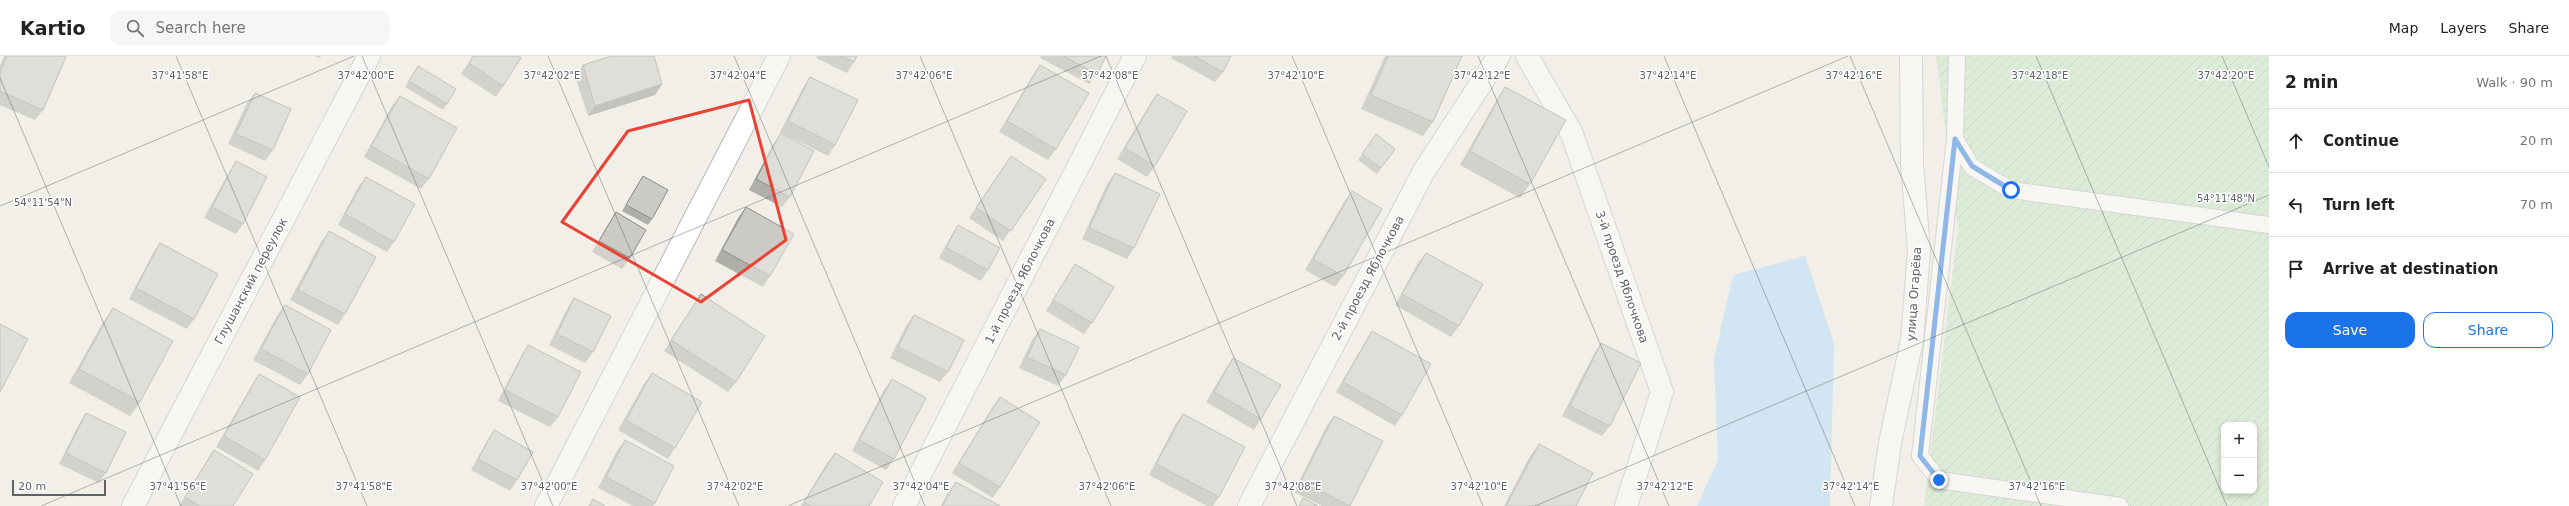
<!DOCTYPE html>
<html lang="en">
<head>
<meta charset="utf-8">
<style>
	body { margin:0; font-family:"DejaVu Sans",sans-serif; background:#f6f6f6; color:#222 }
	.controls { position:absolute; right:12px; bottom:12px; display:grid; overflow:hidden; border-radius:8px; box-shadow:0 2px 6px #0003 }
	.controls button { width:36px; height:36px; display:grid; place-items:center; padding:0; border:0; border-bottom:1px solid #e0e0e0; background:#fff; color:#222; font:20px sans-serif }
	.scale { position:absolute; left:12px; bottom:10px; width:94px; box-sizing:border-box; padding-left:4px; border:2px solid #5f6368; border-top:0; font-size:11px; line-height:14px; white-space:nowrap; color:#5f6368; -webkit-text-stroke:3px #fff; paint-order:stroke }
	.stop { position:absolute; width:12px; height:12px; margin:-9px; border:3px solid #1a73e8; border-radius:50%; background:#fff }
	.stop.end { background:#1a73e8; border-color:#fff; box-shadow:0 1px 4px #0008 }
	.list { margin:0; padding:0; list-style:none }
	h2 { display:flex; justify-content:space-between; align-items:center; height:52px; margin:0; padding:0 16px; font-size:17px }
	h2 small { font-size:13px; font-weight:400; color:#767676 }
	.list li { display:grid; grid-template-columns:26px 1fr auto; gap:12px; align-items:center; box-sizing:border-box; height:64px; padding:0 16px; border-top:1px solid #e0e0e0 }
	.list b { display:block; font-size:15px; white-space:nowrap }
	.list em { font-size:13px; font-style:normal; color:#767676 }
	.actions { display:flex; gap:8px; padding:12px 16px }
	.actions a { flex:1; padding:9px 0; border:1px solid #1a73e8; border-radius:12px; text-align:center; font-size:14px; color:#1a73e8 }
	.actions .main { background:#1a73e8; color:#fff }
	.icon { flex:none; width:22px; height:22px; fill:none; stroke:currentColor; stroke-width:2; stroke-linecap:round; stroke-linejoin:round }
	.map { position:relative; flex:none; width:2269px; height:450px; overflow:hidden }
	header { display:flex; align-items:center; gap:24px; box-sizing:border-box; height:56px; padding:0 20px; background:#fff; border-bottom:1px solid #e0e0e0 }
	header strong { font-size:19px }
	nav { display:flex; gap:22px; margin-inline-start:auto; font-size:14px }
	.search { width:280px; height:36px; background:#f6f6f6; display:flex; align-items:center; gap:10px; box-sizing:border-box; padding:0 14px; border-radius:12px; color:#767676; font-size:15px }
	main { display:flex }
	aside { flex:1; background:#fff }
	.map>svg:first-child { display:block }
</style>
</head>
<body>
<header>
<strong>Kartio</strong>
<div class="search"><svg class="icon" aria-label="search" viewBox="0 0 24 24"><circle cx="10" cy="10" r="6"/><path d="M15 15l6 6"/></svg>Search here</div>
<nav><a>Map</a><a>Layers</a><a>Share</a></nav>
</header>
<main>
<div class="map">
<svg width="2269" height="450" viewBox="0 0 2269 450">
	<defs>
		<pattern id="garden-furrows" width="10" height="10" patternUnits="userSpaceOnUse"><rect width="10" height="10" fill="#c5e8c5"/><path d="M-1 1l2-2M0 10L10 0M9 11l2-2" fill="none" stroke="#a3c0a4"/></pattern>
	</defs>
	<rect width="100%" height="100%" fill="#f1efe8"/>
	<path fill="url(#garden-furrows)" fill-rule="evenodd" d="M1936 0H2269V450H1924L1958 172ZM2224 369H2254V435H2224Z"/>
	<path fill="#aadaff" d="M1805 200 1834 288 1830 450H1697L1718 404 1714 303 1733 219Z"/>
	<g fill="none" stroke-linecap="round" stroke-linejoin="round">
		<defs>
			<path id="service" d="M1957 0 1955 83 1920 400 1939 424 2120 450
				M1955 83 1972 111 2011 134 2269 169"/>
			<path id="minor" d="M1527 0 1572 78 1662 336 1626 450
				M133 450 369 0
				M546 450 779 0
				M904 450 1135 0
				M1249 450 1424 115 1499 0
				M1881 450 1890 387 1912 284 1919 195 1912 108 1911 0"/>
		</defs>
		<use href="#service" stroke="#b5b8bc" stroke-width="18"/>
		<use href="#minor" stroke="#b5b8bc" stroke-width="24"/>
		<use href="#service" stroke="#fff" stroke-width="16"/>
		<use href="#minor" stroke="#fff" stroke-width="22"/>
	</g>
	<path fill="#afaea9" d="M4 0H64L43 54 35 64 0 49V10Z
		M315 0H321L320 2Z
		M473 0H517L503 30 496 41 461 18Z
		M817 0H857L854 6 847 17 816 2Z
		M1041 0H1106L1097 18 1089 28 1040 2Z
		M1172 0H1231L1223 16 1215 26 1171 2Z
		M1385 0H1462L1433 66 1423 80 1361 53Z
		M583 9 662 28 655 39 588 60 575 20Z
		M1040 9 1056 93 1048 104 999 76 1033 19Z
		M418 10 447 48 443 54 405 31Z
		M810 21 835 89 828 100 780 76 803 32Z
		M1505 31 1530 128 1520 142 1460 109 1496 45Z
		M255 37 273 94 265 105 228 88 247 47Z
		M1157 38 1155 110 1147 121 1117 103 1150 48Z
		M400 40 429 123 421 133 364 101 392 50Z
		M781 77 790 141 782 151 749 134 773 88Z
		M1376 78 1395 93 1377 118 1358 104Z
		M1011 100 1046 123 1003 185 969 162Z
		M236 105 243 168 236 178 204 162 229 116Z
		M1115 117 1134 192 1127 203 1082 183 1107 128Z
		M643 120 652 163 648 169 622 155 639 126Z
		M366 121 394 186 387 196 338 169 358 131Z
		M1352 135 1343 220 1335 231 1305 214 1344 146Z
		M746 151 770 220 763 231 715 205 738 162Z
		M616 156 630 202 622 213 592 196 609 167Z
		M958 169 988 214 981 225 939 202 951 180Z
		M329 175 345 258 338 269 290 244 321 186Z
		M160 187 194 263 187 273 129 243 153 197Z
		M1426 197 1459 270 1451 281 1395 249 1418 207Z
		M1075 208 1092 267 1084 278 1046 255 1068 219Z
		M701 238 736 326 728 336 664 295Z
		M574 242 593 296 585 307 549 289 567 253Z
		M285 249 308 318 300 329 253 304 277 260Z
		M113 252 140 346 130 360 69 327 103 266Z
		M914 259 948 316 940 326 890 302 906 270Z
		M1040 273 1066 319 1058 330 1019 312 1032 284Z
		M1372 275 1402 359 1395 370 1336 336 1365 286Z
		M1601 287 1610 370 1602 380 1562 360 1594 298Z
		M528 289 558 361 550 371 498 345 521 300Z
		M1233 302 1261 363 1254 374 1206 346 1226 312Z
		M652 317 675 392 668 403 618 374 644 328Z
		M259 318 265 404 258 415 216 391 252 329Z
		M892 323 894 403 886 414 852 395 884 334Z
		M1000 341V431L993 442 952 417 992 352Z
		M86 357 106 417 99 427 59 408 79 368Z
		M1183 358 1219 441 1213 450H1207L1149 419 1175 369Z
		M1334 360 1383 385 1350 450H1322L1294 436 1326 371Z
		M494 374 517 424 510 435 471 414 487 385Z
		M625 384 655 447 653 450H633L598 432 617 395Z
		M1539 388 1576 450H1504L1529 402Z
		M214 394 233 450H179L207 405Z
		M835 397 869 450H801L827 407Z
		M956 426 1000 450H941L948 436Z"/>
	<path fill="#8f8d8a" d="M662 28 655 39 588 60 595 50Z"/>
	<path fill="#cccac5" stroke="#8f8d8a" d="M7 0H64L66 1 43 54 0 35V16Z
		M473 0H517L521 2 503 30 469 7Z
		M611 0H654L662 28 595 50 583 9Z
		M841 0H857L854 6Z
		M1063 0H1106L1097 18Z
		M1194 0H1231L1223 16Z
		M1388 0H1462L1433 66 1371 39Z
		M1040 9 1089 37 1056 93 1007 65Z
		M418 10 456 33 447 48 409 25Z
		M810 21 858 44 835 89 788 65Z
		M1505 31 1566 64 1530 128 1470 95Z
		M255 37 291 53 273 94 236 78Z
		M1157 38 1187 55 1155 110 1125 92Z
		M400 40 457 72 429 123 371 90Z
		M781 77 814 95 790 141 756 123Z
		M1376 78 1395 93 1381 112 1362 98Z
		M1011 100 1046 123 1011 175 976 152Z
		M236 105 267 121 243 168 212 151Z
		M1115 117 1160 138 1134 192 1089 172Z
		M643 120 668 134 652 163 626 149Z
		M366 121 415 148 394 186 345 158Z
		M1352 135 1382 153 1343 220 1313 203Z
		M746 151 794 178 770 220 722 194Z
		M616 156 646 174 630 202 599 185Z
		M958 169 1000 192 988 214 946 192Z
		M329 175 376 201 345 258 298 234Z
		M160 187 218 218 194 263 136 232Z
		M1426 197 1483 228 1459 270 1402 238Z
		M1075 208 1114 231 1092 267 1053 244Z
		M701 238 765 280 736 326 671 284Z
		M574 242 611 260 593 296 557 278Z
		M285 249 331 274 308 318 261 293Z
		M113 252 173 285 140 346 79 313Z
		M914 259 964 284 948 316 898 291Z
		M0 268 28 283 0 336Z
		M1040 273 1079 291 1066 319 1027 301Z
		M1372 275 1431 308 1402 359 1343 326Z
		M1601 287 1641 307 1610 370 1570 350Z
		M528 289 581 316 558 361 505 334Z
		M1233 302 1281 329 1261 363 1214 336Z
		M652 317 702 346 675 392 626 364Z
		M259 318 300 341 265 404 224 380Z
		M892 323 926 342 894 403 859 384Z
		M1000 341 1040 366 1000 431 959 407Z
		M86 357 126 376 106 417 66 397Z
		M1183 358 1245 391 1219 441 1156 408Z
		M1334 360 1383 385 1350 450 1301 425Z
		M494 374 533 396 517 424 478 403Z
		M625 384 674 410 655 447 606 421Z
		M1539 388 1593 417 1576 450H1506Z
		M214 394 253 418 233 450H199L185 441Z
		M835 397 883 426 869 450H811L804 446Z
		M956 426 1000 450H942Z
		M1303 442 1318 450H1299Z
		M593 443 605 450H589Z"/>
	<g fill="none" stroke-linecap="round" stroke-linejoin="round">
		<path stroke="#1a73e8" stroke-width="5" d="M1939 424 1920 400 1955 83 1972 110 2011 134"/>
	</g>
	<path d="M0 0H2269V450H0ZM749 44 786 184 701 246 562 166 628 75Z" fill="#f1efe8" fill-opacity=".55" fill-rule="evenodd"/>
	<path fill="none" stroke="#ea4335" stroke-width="3" stroke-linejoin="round" d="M749 44 786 184 701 246 562 166 628 75Z"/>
	<path fill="none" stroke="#5f6368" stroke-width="1" stroke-opacity="0.45" d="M176 0 367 450M362 0 553 450M548 0 739 450M734 0 925 450M920 0 1111 450M1106 0 1297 450M1292 0 1483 450M1478 0 1669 450M1664 0 1855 450M1850 0 2041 450M2036 0 2227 450M2222 0 2269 111M0 22 181 450M0 150 354 0M41 450 1101 0M788 450 1848 0M1535 450 2269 139"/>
	<g text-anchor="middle" stroke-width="3" stroke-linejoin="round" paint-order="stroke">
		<g font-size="12" fill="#5f6368" stroke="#fff">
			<text transform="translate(1622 221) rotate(71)" y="4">3-й проезд Яблочкова</text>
			<text transform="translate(1368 222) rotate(-62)" y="4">2-й проезд Яблочкова</text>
			<text transform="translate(251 225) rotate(-62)" y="4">Глушанский переулок</text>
			<text transform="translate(1020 225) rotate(-63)" y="4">1-й проезд Яблочкова</text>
			<text transform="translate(1914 238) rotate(-86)" y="4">улица Огарёва</text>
		</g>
	</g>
	<g font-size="10" text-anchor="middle" fill="#5f6368" stroke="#fff" stroke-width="3" stroke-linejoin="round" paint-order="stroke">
		<text x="180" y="23">37°41'58"E</text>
		<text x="366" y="23">37°42'00"E</text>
		<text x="552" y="23">37°42'02"E</text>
		<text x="738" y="23">37°42'04"E</text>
		<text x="924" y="23">37°42'06"E</text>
		<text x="1110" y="23">37°42'08"E</text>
		<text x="1296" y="23">37°42'10"E</text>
		<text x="1482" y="23">37°42'12"E</text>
		<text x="1668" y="23">37°42'14"E</text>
		<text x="1854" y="23">37°42'16"E</text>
		<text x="2226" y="23">37°42'20"E</text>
		<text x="2040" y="23">37°42'18"E</text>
		<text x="2226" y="146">54°11'48"N</text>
		<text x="43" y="150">54°11'54"N</text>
		<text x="178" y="434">37°41'56"E</text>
		<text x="364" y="434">37°41'58"E</text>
		<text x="549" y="434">37°42'00"E</text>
		<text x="735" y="434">37°42'02"E</text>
		<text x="921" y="434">37°42'04"E</text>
		<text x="1107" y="434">37°42'06"E</text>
		<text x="1293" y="434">37°42'08"E</text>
		<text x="1479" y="434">37°42'10"E</text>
		<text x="1665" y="434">37°42'12"E</text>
		<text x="1851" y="434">37°42'14"E</text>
		<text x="2037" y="434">37°42'16"E</text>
	</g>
</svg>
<div class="controls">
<button>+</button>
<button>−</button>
</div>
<div class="scale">20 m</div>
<div class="stop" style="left:2011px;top:134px"></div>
<div class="stop end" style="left:1939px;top:424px"></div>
</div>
<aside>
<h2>2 min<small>Walk · 90 m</small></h2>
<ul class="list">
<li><svg class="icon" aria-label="ahead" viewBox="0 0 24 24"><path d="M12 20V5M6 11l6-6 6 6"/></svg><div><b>Continue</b></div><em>20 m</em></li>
<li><svg class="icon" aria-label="left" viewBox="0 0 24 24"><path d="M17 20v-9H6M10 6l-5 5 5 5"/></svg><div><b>Turn left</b></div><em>70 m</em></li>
<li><svg class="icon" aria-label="arrive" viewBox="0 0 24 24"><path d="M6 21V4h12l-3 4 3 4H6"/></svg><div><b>Arrive at destination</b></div></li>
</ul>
<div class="actions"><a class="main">Save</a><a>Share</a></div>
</aside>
</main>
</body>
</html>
